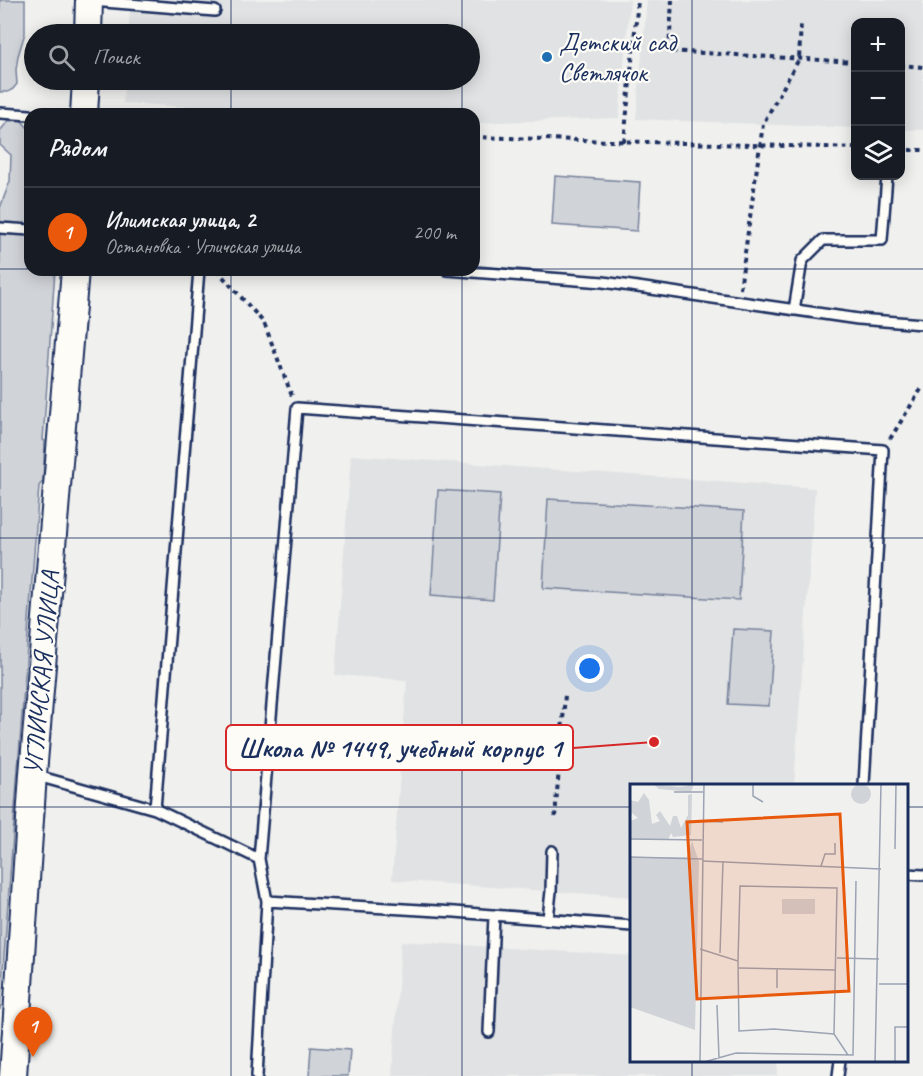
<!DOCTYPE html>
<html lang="ru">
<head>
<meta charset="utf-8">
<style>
	body { margin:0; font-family:Caveat,sans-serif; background:#242831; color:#f1f3f6 }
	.controls { position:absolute; right:18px; top:18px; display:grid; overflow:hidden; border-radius:12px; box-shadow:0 3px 15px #0003 }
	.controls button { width:54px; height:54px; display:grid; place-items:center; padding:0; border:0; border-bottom:2px solid #363941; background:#171b24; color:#f1f3f6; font:30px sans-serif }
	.you { position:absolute; left:590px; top:669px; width:21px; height:21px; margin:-15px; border:4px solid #fff; border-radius:50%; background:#1a73e8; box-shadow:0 0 0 9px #1a73e833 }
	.badge { display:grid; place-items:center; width:39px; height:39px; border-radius:50%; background:#ea580c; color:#fff; font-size:20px; font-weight:700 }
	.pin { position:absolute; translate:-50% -50px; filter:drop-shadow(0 2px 3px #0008) }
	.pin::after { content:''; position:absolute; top:32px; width:21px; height:18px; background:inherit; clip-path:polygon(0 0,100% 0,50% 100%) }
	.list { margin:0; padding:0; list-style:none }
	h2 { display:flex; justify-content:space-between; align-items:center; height:78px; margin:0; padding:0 24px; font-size:26px }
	h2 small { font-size:20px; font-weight:400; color:#9ea1a6 }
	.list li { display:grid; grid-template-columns:39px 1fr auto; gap:18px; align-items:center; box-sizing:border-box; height:90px; padding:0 24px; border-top:2px solid #363941 }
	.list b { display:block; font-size:22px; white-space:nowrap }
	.list p { margin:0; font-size:20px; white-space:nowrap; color:#9ea1a6 }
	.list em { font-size:20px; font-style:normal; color:#9ea1a6 }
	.icon { flex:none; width:33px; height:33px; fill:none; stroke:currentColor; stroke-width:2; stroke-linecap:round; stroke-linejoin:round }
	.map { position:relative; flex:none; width:923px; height:1076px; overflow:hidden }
	.search { position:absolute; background:#171b24; box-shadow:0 3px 15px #0003; left:24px; top:24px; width:456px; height:66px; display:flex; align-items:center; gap:15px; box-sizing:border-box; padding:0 21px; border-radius:33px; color:#9ea1a6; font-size:22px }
	.panel { position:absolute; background:#171b24; box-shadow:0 3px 15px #0003; left:24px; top:108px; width:456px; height:168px; border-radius:18px }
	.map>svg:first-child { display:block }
</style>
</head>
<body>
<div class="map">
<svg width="923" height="1076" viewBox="0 0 923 1076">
	<rect width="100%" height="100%" fill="#f0f0ee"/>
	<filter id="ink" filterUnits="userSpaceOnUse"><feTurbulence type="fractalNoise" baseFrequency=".0167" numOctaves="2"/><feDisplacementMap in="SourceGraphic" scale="12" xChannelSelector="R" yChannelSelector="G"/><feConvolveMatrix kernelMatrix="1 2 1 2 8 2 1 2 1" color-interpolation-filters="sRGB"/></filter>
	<g filter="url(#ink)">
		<path fill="#e0e2e3" d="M131 0H630L619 118 474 123V114H297L123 103 125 80H470V34H128Z
			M647 0H923V130H901L900 22H856L855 128 636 119Z
			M351 455 815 488 794 785H632V897L392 880 407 680 335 675Z
			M401 941 632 956V1060H779L777 1076H392Z"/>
		<path fill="#d0d3d8" stroke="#76819b" stroke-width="1.5" d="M0 0H25V33L18 56 16 70 17 84 13 89 8 92H0Z
			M21 120 30 130V270H55L43 440 45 441 43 481 39 486 0 1010V208L10 181 11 155 0 145V131L8 121Z
			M555 176 640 182 637 231 552 225Z
			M438 490 500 494 493 600 431 595Z
			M548 499 744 511 739 600 543 588Z
			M733 629 774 631 769 706 728 704Z
			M311 1047 350 1050 348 1076H309Z"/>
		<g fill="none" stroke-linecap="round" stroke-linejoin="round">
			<defs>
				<path id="lane" d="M92 1 215 11
					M0 113 30 115
					M0 228 30 230
					M447 270 603 282 858 319 923 324
					M794 310 802 261 823 240H882L887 176
					M34 775 155 809 259 859 267 901 257 1076
					M155 809 199 270
					M259 859 297 408 883 450 864 785
					M906 874 923 875
					M267 901 455 912 632 926
					M548 919 551 891 552 851
					M489 1032 494 915
					M838 1076 840 1060"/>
				<path id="secondary" d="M88 34 89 0
					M84 114 86 80
					M13 1076 33 774 75 270"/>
			</defs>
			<use href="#lane" stroke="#1b2f5e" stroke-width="14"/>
			<use href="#secondary" stroke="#1b2f5e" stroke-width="30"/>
			<path stroke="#1b2f5e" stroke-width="4" stroke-dasharray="4.5 4.5" stroke-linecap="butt" d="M672 0 669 51 856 62
				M900 65 923 67
				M474 137 856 148
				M624 142 638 0
				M900 150H923
				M217 270 264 323 292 396
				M740 289 763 124 799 59 801 22
				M890 439 923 386
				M555 817 565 695"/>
			<use href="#lane" stroke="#fdfcf7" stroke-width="9"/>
			<use href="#secondary" stroke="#fdfcf7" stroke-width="26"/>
		</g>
	</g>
	<path fill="none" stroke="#1b2f5e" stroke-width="1.5" stroke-opacity="0.55" d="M231 0V34M462 0V34M692 0V785M231 80V114M462 80V114M0 269H30M474 269H923M231 270V1076M462 270V1076M0 538H923M0 807H632M906 807H923M692 1060V1076"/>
	<circle fill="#1f6fb2" stroke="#fdfcf7" stroke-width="2" cx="547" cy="57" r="6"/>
	<g text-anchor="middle" stroke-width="4.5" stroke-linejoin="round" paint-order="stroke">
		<g font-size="26" fill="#1b2f5e" stroke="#fdfcf7" text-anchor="start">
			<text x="559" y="51">Детский сад<tspan x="559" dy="30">Светлячок</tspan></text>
		</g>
		<g font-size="26" fill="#1b2f5e" stroke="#fdfcf7">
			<text transform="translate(41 673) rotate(-85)" y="9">УГЛИЧСКАЯ УЛИЦА</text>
		</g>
	</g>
	<g transform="translate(630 784)">
		<rect width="278" height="278" fill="#f0f0ee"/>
		<path d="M23 0 50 3 64 0 61 8 29 5ZM221 10a10 10 0 1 1 20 0a10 10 0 1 1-20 0ZM14 9 19 16 22 40 30 37 26 31 30 27 40 42 43 32H47L51 44 58 31V11L62 10 61 51 43 53 41 49 38 56 0 55V37L8 34 2 29 0 35V16L8 18ZM62 57 69 78 65 246 0 223V73H57ZM152 115H185V130H152Z" fill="#d0d3d8"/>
		<path fill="none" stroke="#9ba3b4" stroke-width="1.5" d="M123 0V12L133 18M44 8H73M72 37 93 38M0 55 72 56M265 65 266 0M0 73 72 75M72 77 251 85M191 82 195 70H205V59M70 165 108 177 109 247 144 245 204 250M90 169 93 77M207 174 249 175M108 177 110 102 207 104 204 250 218 271M109 184 206 186M147 184V204M249 200H278M87 221 89 274M70 278 74 0M74 278 106 269 223 271 226 97M245 278 251 0M265 278V243H278"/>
		<path fill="#e8590c" fill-opacity="0.15" stroke="#e8590c" stroke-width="3" d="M210 30 219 207 67 215 57 38Z"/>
		<rect width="278" height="278" fill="none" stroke="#1b2f5e" stroke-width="3"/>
	</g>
	<path fill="none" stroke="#d62828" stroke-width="2" d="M654 742L573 748"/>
	<circle fill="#d62828" stroke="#fdfcf7" stroke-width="2" cx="654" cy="742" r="6"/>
	<rect fill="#fdfcf7" stroke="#d62828" stroke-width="2" x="226" y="725" width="347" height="45" rx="6"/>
	<g font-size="27" text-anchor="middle" font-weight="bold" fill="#1b2f5e">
		<text x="400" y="757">Школа № 1449, учебный корпус 1</text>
	</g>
</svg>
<div class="controls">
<button>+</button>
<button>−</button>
<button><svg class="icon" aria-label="layers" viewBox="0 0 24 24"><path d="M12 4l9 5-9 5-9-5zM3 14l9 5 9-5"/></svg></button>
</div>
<div class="you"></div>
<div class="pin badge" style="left:33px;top:1057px">1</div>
<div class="search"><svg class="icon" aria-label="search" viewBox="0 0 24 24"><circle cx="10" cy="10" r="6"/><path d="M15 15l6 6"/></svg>Поиск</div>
<section class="panel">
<h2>Рядом<small></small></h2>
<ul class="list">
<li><span class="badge">1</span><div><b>Илимская улица, 2</b><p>Остановка · Угличская улица</p></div><em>200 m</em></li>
</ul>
</section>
</div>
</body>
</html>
